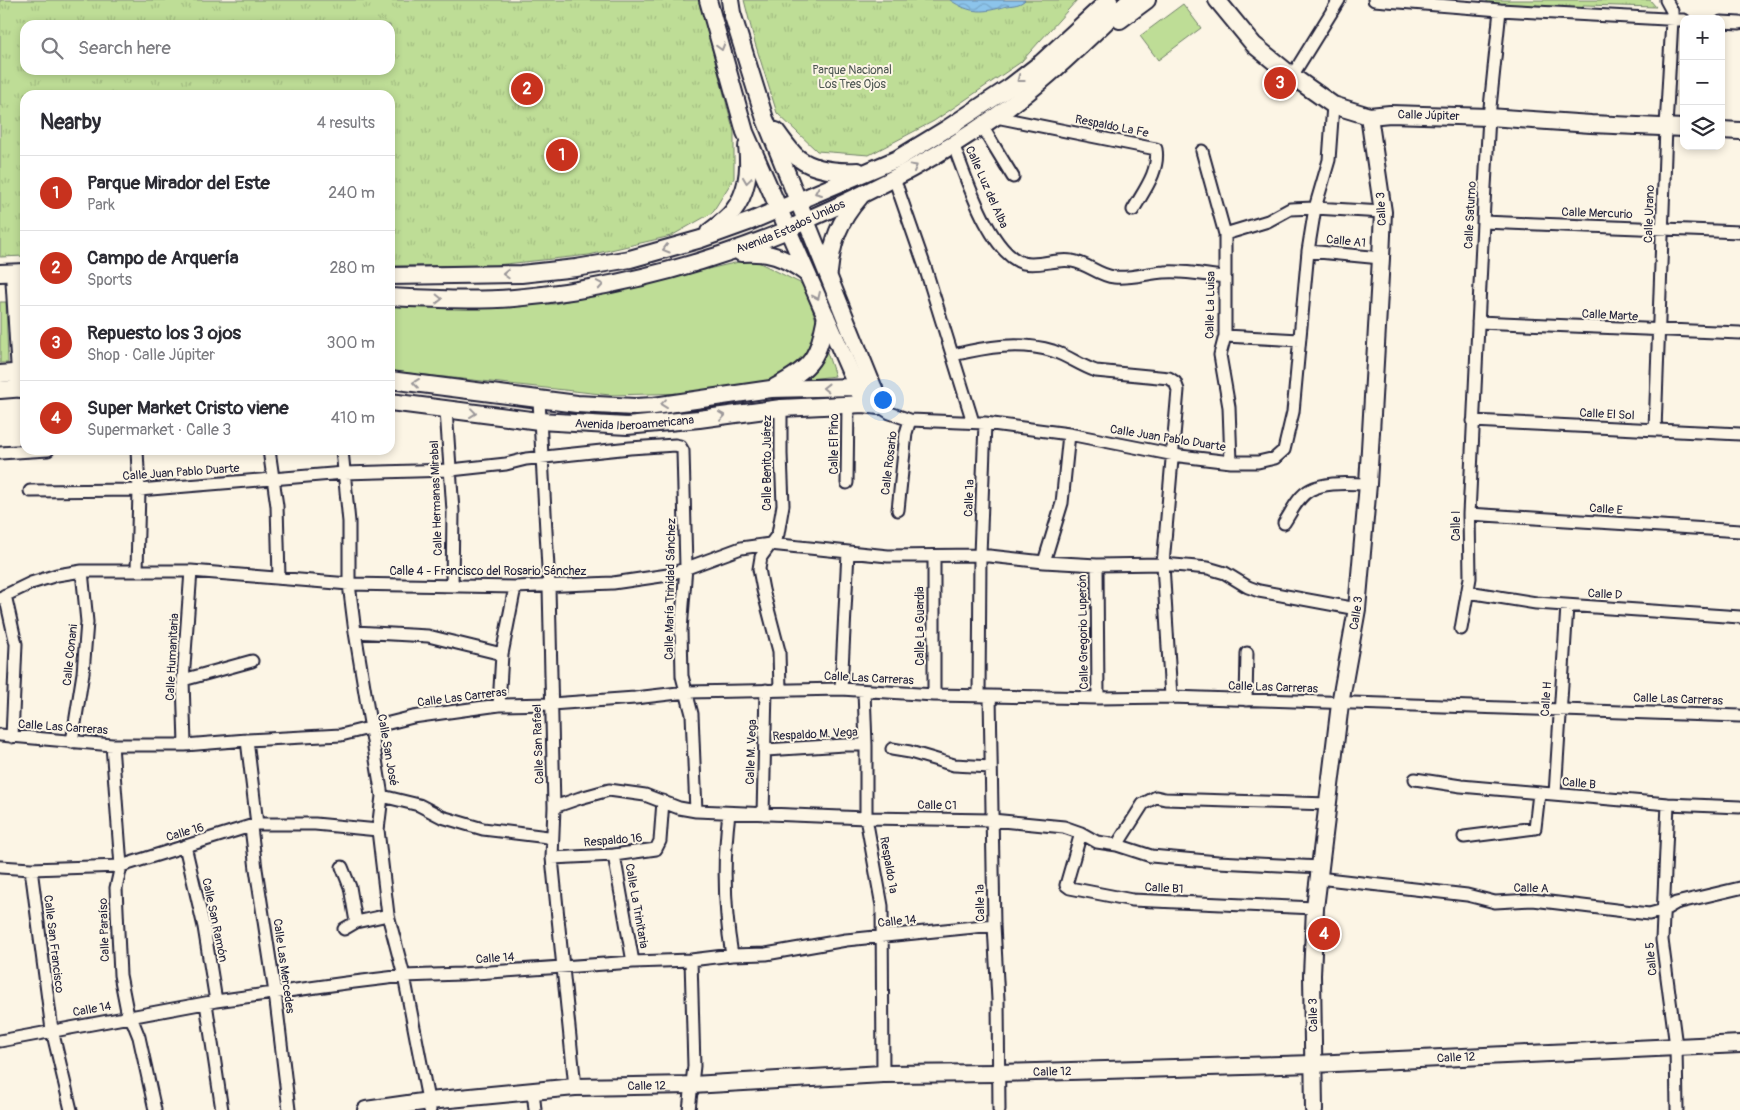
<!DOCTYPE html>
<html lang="en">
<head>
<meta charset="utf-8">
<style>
	body { margin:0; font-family:Pangolin,sans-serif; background:#f7f7f7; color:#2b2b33 }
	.controls { position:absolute; right:15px; top:15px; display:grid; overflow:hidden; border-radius:10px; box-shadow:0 2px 8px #0003 }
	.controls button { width:45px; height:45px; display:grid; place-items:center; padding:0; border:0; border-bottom:1px solid #e1e1e2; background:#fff; color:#2b2b33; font:25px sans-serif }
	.you { position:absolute; left:882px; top:399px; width:18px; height:18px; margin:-12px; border:4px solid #fff; border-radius:50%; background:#1a73e8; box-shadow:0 0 0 8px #1a73e833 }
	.badge { display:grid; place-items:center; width:32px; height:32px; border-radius:50%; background:#c8321e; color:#fff; font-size:16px; font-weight:700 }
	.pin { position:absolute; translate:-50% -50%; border:2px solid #fff; box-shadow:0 1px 5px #0006 }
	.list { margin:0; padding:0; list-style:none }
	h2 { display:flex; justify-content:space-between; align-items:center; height:65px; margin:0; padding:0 20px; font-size:21px }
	h2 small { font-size:16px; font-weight:400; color:#7c7c81 }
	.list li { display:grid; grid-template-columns:32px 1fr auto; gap:15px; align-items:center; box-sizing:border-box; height:75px; padding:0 20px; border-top:1px solid #e1e1e2 }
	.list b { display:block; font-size:19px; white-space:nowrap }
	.list p { margin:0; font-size:16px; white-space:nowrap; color:#7c7c81 }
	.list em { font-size:16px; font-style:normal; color:#7c7c81 }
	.icon { flex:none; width:28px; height:28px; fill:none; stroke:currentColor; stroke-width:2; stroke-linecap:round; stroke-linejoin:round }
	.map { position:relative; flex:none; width:1740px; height:1110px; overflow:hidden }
	.search { position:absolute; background:#fff; box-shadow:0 2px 8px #0003; left:20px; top:20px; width:375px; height:55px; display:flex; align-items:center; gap:12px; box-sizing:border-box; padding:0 18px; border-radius:15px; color:#7c7c81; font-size:19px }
	.panel { position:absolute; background:#fff; box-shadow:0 2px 8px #0003; left:20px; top:90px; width:375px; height:365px; border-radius:15px }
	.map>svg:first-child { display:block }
</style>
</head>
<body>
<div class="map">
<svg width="1740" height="1110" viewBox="0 0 1740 1110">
	<defs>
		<pattern id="park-tufts" width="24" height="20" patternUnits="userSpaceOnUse" patternTransform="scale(1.25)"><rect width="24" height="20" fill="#bedd96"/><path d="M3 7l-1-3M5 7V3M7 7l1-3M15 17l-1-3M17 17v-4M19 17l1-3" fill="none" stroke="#a3bd82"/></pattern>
		<pattern id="water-waves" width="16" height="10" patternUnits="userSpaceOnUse" patternTransform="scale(1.25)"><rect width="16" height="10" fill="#8cc4eb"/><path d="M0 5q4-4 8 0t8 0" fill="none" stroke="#78a8ca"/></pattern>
	</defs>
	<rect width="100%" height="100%" fill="#fcf5e5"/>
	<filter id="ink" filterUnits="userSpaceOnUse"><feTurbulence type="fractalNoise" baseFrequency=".02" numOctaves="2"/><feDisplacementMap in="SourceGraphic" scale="10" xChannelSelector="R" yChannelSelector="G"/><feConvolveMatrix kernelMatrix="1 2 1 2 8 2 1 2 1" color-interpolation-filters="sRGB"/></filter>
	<g filter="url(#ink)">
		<path fill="#bedd96" stroke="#708068" d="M1183 4 1201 28 1158 60 1140 36Z
			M752 259 804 285 835 376 690 393 610 395 390 371V302L554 304Z
			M0 302H6L8 363H0Z"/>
		<path fill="url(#park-tufts)" stroke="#708068" fill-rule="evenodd" d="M0 0H699L734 132V178L712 213 671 236 589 255 496 265 390 266V95H25V256L0 257ZM25 25H390V70H25Z
			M744 0H1077L1021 62 934 121 869 155 817 151 777 113 755 43Z
			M1487 0H1650L1656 7 1583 5V9L1487 3Z"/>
		<path fill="url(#water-waves)" stroke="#6283a5" d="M950 0H1025C1020 5 1014 5 1007 6 983 13 971 14 950 0Z"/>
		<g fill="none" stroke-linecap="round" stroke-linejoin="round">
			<defs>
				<path id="street" d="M1374 0 1500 10 1684 20
					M1721 22 1740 23
					M1292 76 1339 0
					M996 117 1156 149C1160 171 1143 192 1133 210
					M982 126 1013 177
					M953 144C965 174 989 253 1023 263 1039 267 1056 258 1072 261 1087 263 1099 276 1114 277 1131 279 1147 273 1164 272 1183 270 1205 275 1224 277
					M1202 151 1225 234V336L1220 355 1229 407 1231 462
					M894 178 925 267 973 422
					M1483 222 1740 232
					M1225 234 1268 221 1290 209 1315 208 1383 212
					M1308 251 1381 258
					M1478 322 1740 333
					M1225 336 1299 340
					M953 355C986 347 1020 341 1053 351 1068 356 1081 366 1096 371L1169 378 1175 382 1178 390 1163 564 1171 697
					M539 400 549 587 554 807 552 858 575 1087
					M879 406 890 413 910 420 985 423 1069 434 1180 456 1231 462H1258L1275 458 1284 450 1293 412 1308 251 1315 208 1329 160 1333 105
					M446 410 453 511 452 586
					M1473 421 1740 434
					M1655 430 1666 127 1672 20V11L1666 0
					M269 450 277 506 279 577
					M342 450 349 522V584L355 632 382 796 378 830 388 915 404 976 430 1110
					M0 453 48 450
					M847 483 848 404
					M30 491 139 490 344 473 451 470 506 464 526 459 630 448 675 445 680 446 683 451 686 567 681 630 682 676 692 714 696 811
					M898 510 906 433 910 420
					M1469 514 1740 531
					M1284 523C1291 513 1298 496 1310 490 1327 481 1350 484 1368 484
					M1044 562 1062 503 1069 434
					M1097 565 1098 698
					M137 570 139 490 137 450
					M1468 592 1536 603 1740 617
					M5 595 16 644 12 737
					M0 598 31 583 57 575 82 571H191L349 584 515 587 613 583 668 575 741 548 770 544 888 556 980 555 1044 562 1097 565 1163 564 1208 568 1225 573 1248 587 1259 591 1357 609
					M1461 629 1470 578 1469 514 1483 222 1489 117 1500 10
					M355 632 428 636 502 654
					M183 680 252 661
					M841 689 848 552
					M780 690 779 651 763 590 759 569 761 557 778 534 783 505 781 454V408
					M864 691 866 745V818L882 906 883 1074
					M934 695V556
					M979 695 980 555 985 423
					M990 696 994 925 998 1000 999 1110
					M1246 700 1247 653
					M499 705 502 654 515 587
					M0 735 112 745H185L247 740 341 735 413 717 499 705 551 704 635 698 687 692 841 689 934 695 990 696 1098 698 1171 697 1740 716
					M247 740 257 824
					M72 742 83 673 87 622 82 571
					M112 745 121 866 116 888 120 975 128 1016 133 1022 139 1037 155 1110
					M185 745 183 680 191 571
					M892 749 910 752 954 765 991 767
					M766 750 844 745H866
					M1415 779 1461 786 1668 804 1740 807
					M1555 794 1567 606
					M382 796 419 805 442 817 483 829 548 837 552 840
					M1668 804 1662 940 1676 1046 1677 1110
					M554 807 580 798 609 790 645 795 679 808 696 811 866 818 992 820 1064 827 1081 833 1097 842 1117 845 1151 856 1218 862 1321 867
					M729 813C723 861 724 908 732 955
					M763 814 766 690
					M251 827 256 869 275 993 289 1110
					M1081 833 1066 885 1070 888 1132 900 1315 908
					M1464 837 1535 828 1539 793
					M1117 845 1143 804 1156 797 1165 799 1329 804
					M185 846 204 927 216 1001
					M614 855 633 962
					M552 858 614 855 656 849 660 841 663 801
					M0 867 31 869 121 866 257 824H315L378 830
					M342 867 350 887 356 922
					M31 869 52 1030 71 1110
					M1318 878 1467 895 1495 902 1533 900 1649 914 1664 910 1676 903 1740 888
					M344 929 356 922 388 915
					M206 1003 222 1110
					M0 1041 216 1001 346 983 404 976 461 974 633 962 691 960 732 955 766 954 846 940 994 925
					M533 1090 535 1110
					M689 1110 694 1066 691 960"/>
				<g id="secondary">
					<path d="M708 0 745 132 861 396"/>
					<path id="s1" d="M1217 0 1254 45 1292 76 1333 105 1369 116 1390 114 1489 117 1591 124 1684 128"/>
					<path d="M1120 20 1147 0"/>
					<path d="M1721 130 1740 131"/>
					<path d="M776 131C783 140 790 151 798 158 815 171 838 172 858 171"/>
					<path d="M709 232C717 226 727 219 733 211 748 192 750 169 747 146"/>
					<path d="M741 253C769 251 784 257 806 273"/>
					<path d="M829 272C832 241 839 221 860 197"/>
					<path d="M0 273 25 272"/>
					<path d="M14 273 21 389"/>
					<path d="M390 276 521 274 576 268 630 259 701 239 751 221 897 159 948 128 1010 87 1041 63 1109 0"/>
					<path id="s2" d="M390 297C431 299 473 301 514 298 606 290 699 266 785 231 794 227 802 222 811 218 875 190 938 157 995 117 1044 83 1086 40 1129 0"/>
					<path d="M0 374 25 372"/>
					<path d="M390 380 577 404 635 407 654 406 771 389 857 387 874 389"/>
					<path d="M775 387C813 367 818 358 826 316"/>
					<path d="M0 390 25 388"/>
					<path id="s3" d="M390 402 539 421 627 426 699 419 781 408 864 404 879 406 874 389 765 119 732 13 730 0"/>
					<path id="s4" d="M366 1110 429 1101 575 1087 692 1085 883 1074 1000 1073 1313 1064 1740 1044"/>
					<path id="s5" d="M1314 1110 1312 975 1315 908 1340 704 1357 609 1368 484 1381 258 1383 212 1369 116"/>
				</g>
			</defs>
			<use href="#street" stroke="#22223b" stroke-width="15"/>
			<use href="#secondary" stroke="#22223b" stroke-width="20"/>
			<use href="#street" stroke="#fcf5e5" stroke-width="11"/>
			<use href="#secondary" stroke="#fcf5e5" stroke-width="16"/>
		</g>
		<defs><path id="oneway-chevron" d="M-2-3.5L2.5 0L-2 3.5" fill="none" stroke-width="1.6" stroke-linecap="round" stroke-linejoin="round" transform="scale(1.25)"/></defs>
		<g stroke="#9a9698">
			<use href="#oneway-chevron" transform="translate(721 47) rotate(74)"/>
			<use href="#oneway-chevron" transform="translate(1020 79) rotate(142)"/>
			<use href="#oneway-chevron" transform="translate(914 167) rotate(-29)"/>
			<use href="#oneway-chevron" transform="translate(747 180) rotate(98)"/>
			<use href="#oneway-chevron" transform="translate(818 192) rotate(157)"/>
			<use href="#oneway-chevron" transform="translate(666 249) rotate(164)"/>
			<use href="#oneway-chevron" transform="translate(506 274) rotate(178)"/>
			<use href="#oneway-chevron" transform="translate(600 285) rotate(-10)"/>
			<use href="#oneway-chevron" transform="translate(817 296) rotate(65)"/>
			<use href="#oneway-chevron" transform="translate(439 299) rotate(1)"/>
			<use href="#oneway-chevron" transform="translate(416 383) rotate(-173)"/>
			<use href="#oneway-chevron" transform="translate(826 388) rotate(-179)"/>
			<use href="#oneway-chevron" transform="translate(664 404) rotate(173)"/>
			<use href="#oneway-chevron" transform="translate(473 413) rotate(7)"/>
			<use href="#oneway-chevron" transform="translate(722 416) rotate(-8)"/>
		</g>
	</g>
	<g text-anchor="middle" stroke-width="4" stroke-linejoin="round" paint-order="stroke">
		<g font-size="12" fill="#515a56" stroke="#fcf5e5">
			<text x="852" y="74">Parque Nacional<tspan x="852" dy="14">Los Tres Ojos</tspan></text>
		</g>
		<g font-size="12" fill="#22223b" stroke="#fcf5e5">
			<text dy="4" stroke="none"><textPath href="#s1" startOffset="255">Calle Júpiter</textPath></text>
			<text transform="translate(1112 126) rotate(11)" y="4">Respaldo La Fe</text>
			<text transform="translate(987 187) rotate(66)" y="4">Calle Luz del Alba</text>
			<text transform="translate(1381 209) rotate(-93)" y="4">Calle 3</text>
			<text transform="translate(1597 213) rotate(2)" y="4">Calle Mercurio</text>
			<text transform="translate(1649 214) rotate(-88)" y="4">Calle Urano</text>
			<text transform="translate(1470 215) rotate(-87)" y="4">Calle Saturno</text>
			<text dy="4" stroke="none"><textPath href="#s2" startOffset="411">Avenida Estados Unidos</textPath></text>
			<text transform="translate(1346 241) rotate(6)" y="4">Calle A1</text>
			<text transform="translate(1210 305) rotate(-89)" y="4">Calle La Luisa</text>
			<text transform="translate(1610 315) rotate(3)" y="4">Calle Marte</text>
			<text transform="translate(1607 414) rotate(3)" y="4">Calle El Sol</text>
			<text dy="4" stroke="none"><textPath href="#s3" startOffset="246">Avenida Iberoamericana</textPath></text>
			<text transform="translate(1168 438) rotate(9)" y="4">Calle Juan Pablo Duarte</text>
			<text transform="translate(834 444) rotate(-90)" y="4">Calle El Pino</text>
			<text transform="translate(767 463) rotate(-90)" y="4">Calle Benito Juárez</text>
			<text transform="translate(889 463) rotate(-83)" y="4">Calle Rosario</text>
			<text transform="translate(181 472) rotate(-4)" y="4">Calle Juan Pablo Duarte</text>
			<text transform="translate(436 498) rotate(-92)" y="4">Calle Hermanas Mirabal</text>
			<text transform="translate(969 498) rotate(-88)" y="4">Calle 1a</text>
			<text transform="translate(1606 509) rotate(4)" y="4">Calle E</text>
			<text transform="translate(1456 526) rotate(-90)" y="4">Calle I</text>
			<text x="488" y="575">Calle 4 - Francisco del Rosario Sánchez</text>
			<text transform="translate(670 589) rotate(-89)" y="4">Calle María Trinidad Sánchez</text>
			<text transform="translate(1605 594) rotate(3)" y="4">Calle D</text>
			<text dy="4" stroke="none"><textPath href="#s5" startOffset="500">Calle 3</textPath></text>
			<text transform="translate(920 626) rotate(-90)" y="4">Calle La Guardia</text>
			<text transform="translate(1083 632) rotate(-91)" y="4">Calle Gregorio Luperón</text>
			<text transform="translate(70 655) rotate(-84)" y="4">Calle Conani</text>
			<text transform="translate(172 657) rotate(-87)" y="4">Calle Humanitaria</text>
			<text transform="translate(869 678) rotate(3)" y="4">Calle Las Carreras</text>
			<text transform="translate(1273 687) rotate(2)" y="4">Calle Las Carreras</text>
			<text transform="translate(462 697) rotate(-7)" y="4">Calle Las Carreras</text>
			<text transform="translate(1546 699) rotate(-86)" y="4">Calle H</text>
			<text transform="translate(1678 699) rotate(2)" y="4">Calle Las Carreras</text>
			<text transform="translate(63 727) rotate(4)" y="4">Calle Las Carreras</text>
			<text transform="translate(815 734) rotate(-3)" y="4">Respaldo M. Vega</text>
			<text transform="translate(538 744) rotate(-92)" y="4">Calle San Rafael</text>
			<text transform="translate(388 750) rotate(80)" y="4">Calle San José</text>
			<text transform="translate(751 752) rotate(-88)" y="4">Calle M. Vega</text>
			<text transform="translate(1579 783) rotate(5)" y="4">Calle B</text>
			<text transform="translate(937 805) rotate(1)" y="4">Calle C1</text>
			<text transform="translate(185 832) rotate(-16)" y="4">Calle 16</text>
			<text transform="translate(613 840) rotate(-5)" y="4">Respaldo 16</text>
			<text transform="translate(889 865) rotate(80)" y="4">Respaldo 1a</text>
			<text transform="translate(1164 888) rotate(3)" y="4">Calle B1</text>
			<text transform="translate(1531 888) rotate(1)" y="4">Calle A</text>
			<text transform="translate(980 903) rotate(-91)" y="4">Calle 1a</text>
			<text transform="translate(637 906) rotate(80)" y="4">Calle La Trinitaria</text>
			<text transform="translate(215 920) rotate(78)" y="4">Calle San Ramón</text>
			<text transform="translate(897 921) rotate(-6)" y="4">Calle 14</text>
			<text transform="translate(104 930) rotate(-92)" y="4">Calle Paraíso</text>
			<text transform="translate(54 944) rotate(83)" y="4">Calle San Francisco</text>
			<text transform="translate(495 958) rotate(-4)" y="4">Calle 14</text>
			<text transform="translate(1651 959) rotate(-96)" y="4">Calle 5</text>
			<text transform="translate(284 966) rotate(82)" y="4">Calle Las Mercedes</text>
			<text transform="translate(92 1009) rotate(-10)" y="4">Calle 14</text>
			<text transform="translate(1313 1015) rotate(-91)" y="4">Calle 3</text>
			<text dy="4" stroke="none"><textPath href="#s4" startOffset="1092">Calle 12</textPath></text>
			<text dy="4" stroke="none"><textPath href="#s4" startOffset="688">Calle 12</textPath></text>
			<text dy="4" stroke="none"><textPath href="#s4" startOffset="282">Calle 12</textPath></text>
		</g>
	</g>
</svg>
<div class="controls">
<button>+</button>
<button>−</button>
<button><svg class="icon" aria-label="layers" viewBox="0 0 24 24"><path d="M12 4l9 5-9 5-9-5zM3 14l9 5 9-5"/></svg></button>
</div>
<div class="you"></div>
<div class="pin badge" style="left:562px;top:155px">1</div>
<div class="pin badge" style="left:527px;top:89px">2</div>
<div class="pin badge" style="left:1280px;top:83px">3</div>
<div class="pin badge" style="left:1324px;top:934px">4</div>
<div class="search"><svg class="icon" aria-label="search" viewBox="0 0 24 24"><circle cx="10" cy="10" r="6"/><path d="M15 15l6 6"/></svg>Search here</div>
<section class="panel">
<h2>Nearby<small>4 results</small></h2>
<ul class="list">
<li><span class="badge">1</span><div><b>Parque Mirador del Este</b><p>Park</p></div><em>240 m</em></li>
<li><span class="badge">2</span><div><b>Campo de Arquería</b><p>Sports</p></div><em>280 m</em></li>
<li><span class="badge">3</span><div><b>Repuesto los 3 ojos</b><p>Shop · Calle Júpiter</p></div><em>300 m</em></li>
<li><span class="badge">4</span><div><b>Super Market Cristo viene</b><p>Supermarket · Calle 3</p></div><em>410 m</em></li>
</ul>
</section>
</div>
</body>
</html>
